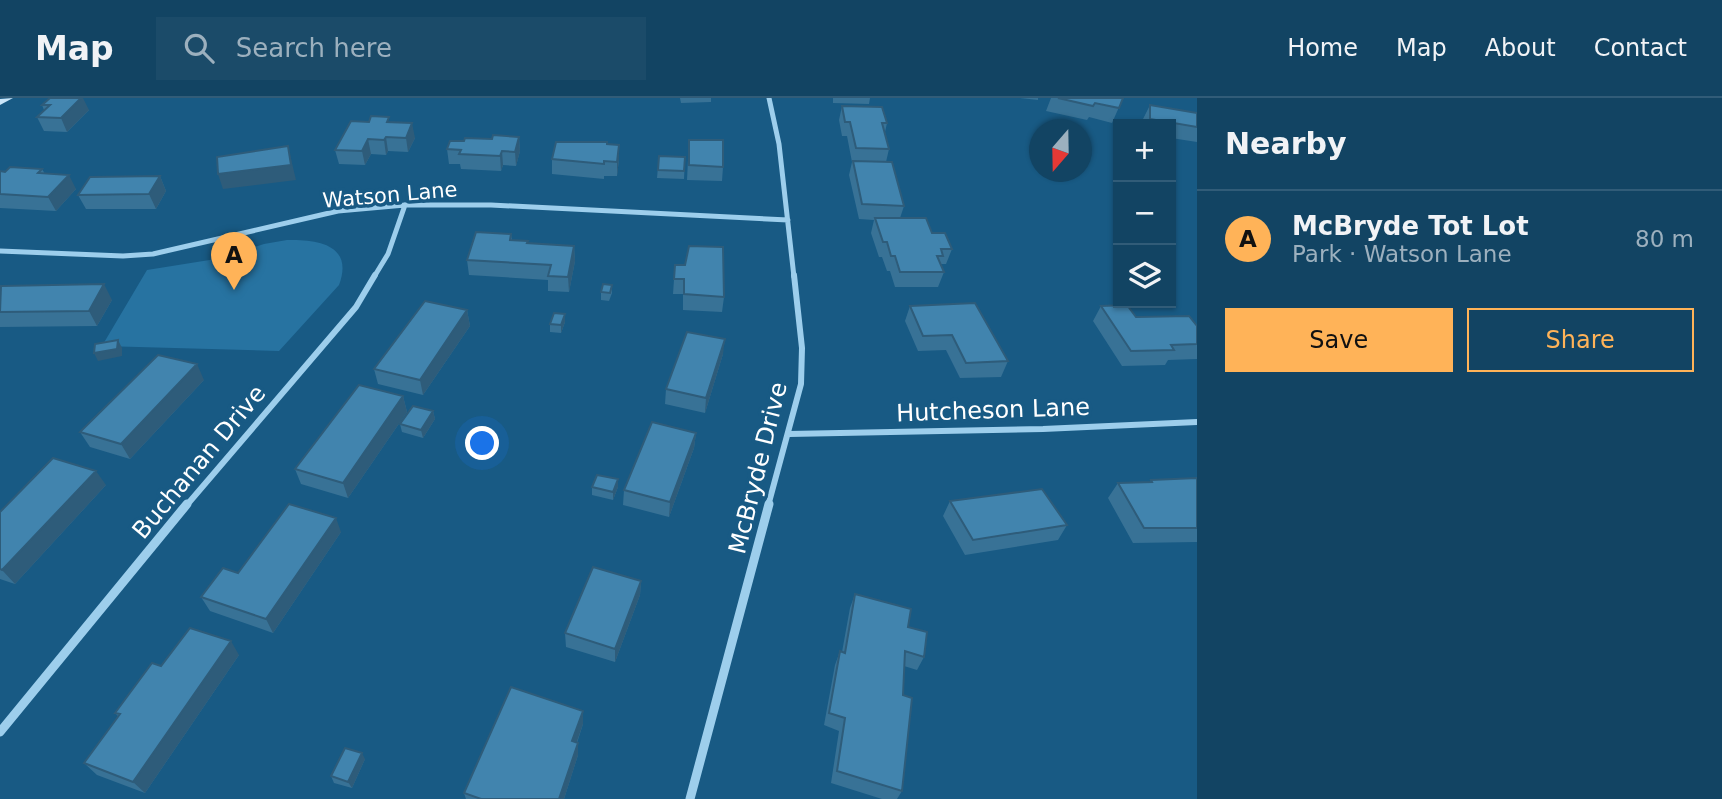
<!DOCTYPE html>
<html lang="en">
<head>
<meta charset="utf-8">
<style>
	body { margin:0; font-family:"DejaVu Sans",sans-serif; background:#1b4b69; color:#f1f3f6 }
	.controls { position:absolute; right:21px; top:21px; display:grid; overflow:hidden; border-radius:0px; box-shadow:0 2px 5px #0004 }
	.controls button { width:63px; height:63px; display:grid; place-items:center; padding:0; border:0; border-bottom:2px solid #315c78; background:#124463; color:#f1f3f6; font:35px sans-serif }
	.compass { position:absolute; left:1029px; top:21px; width:63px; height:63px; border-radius:50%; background:#124463; box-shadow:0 2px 5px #0004; rotate:200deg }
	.you { position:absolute; left:483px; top:346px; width:24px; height:24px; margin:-18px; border:5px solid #fff; border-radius:50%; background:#1a73e8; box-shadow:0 0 0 10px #1a73e833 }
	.badge { display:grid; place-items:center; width:46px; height:46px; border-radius:50%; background:#ffb358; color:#111; font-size:23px; font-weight:700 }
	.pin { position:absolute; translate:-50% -58px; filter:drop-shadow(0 2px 4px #0008) }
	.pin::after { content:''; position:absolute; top:37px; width:24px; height:21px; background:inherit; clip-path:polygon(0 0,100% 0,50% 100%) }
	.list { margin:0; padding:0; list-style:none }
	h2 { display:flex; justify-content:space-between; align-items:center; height:91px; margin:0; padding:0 28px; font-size:30px }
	h2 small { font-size:23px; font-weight:400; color:#9cb0be }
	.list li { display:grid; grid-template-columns:46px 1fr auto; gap:21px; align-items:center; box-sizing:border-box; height:98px; padding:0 28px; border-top:2px solid #315c78 }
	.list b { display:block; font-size:26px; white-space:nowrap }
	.list p { margin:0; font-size:23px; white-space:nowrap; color:#9cb0be }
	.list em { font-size:23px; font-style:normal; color:#9cb0be }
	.actions { display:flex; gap:14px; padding:21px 28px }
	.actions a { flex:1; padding:16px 0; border:2px solid #ffb358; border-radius:0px; text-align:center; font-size:24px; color:#ffb358 }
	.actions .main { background:#ffb358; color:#111 }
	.icon { flex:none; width:38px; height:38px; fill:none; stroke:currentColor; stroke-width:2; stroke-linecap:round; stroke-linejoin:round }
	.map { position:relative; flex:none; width:1197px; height:701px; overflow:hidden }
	header { display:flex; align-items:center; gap:42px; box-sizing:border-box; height:98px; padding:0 35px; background:#124463; border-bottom:2px solid #315c78 }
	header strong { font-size:33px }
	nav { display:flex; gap:38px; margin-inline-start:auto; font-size:24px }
	.search { width:490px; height:63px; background:#1b4b69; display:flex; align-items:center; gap:18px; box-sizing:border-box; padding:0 24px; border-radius:0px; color:#9cb0be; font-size:26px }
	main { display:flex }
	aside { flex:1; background:#124463 }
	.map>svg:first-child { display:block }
</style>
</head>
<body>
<header>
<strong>Map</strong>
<div class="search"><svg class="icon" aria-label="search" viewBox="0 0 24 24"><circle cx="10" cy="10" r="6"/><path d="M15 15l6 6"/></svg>Search here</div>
<nav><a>Home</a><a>Map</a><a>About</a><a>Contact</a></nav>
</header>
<main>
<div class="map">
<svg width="1197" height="701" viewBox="0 0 1197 701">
	<rect width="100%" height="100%" fill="#185a84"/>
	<path fill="#2773a1" d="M287 142C318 141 354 147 339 187L279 253 102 248 147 172 222 160 264 146Z"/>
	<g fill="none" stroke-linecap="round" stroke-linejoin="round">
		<path stroke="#9dceec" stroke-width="5" d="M769 0 779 46 794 179
			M0 153 123 158 153 156 338 113 405 107H491L788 122
			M374 179 388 156 405 107"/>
		<path stroke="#9dceec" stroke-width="6" d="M789 336 1043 331 1197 324
			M186 408 356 209 375 177
			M768 408 801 286 802 250 794 177"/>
		<path stroke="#9dceec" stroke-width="9" d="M0 634 187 406
			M690 701 769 406"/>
		<path fill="#cae6f9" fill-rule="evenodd" d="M13 0 0 7V1Z"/>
	</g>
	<path fill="#387296" d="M50 0 89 12 67 34 44 33 37 19 44 12 42 7Z
		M680 0H711V4L681 5Z
		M833 0H870L869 6 833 5Z
		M1020 0H1038V2Z
		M1051 0H1123L1112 25 1089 19 1087 22 1046 13Z
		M1150 7 1197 15V44L1171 40V26H1143V21Z
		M842 8 887 25 885 34 889 51 886 64 904 108 900 120 932 135 952 151 946 166H940L944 174 938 189H895L890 173H887L882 159H879L871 135 874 122 859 121 849 77 852 64 847 38H842L839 22Z
		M390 24 415 40 408 54 388 53 386 57 371 56 365 67 339 66 335 52Z
		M519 39 520 53 516 68 503 67 501 73 461 71 460 66H449L447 51 464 43Z
		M689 42 723 69 722 83 687 82Z
		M607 46 619 61 617 78H604V81L552 76V61Z
		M659 58 685 59 684 81 657 80Z
		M42 71 45 76 76 91 56 113 0 110V73Z
		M160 78 166 93 156 111H86L78 97Z
		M511 136 512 142 528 145 574 148 575 163 569 194 548 193V182L469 177 467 162Z
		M675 167 724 199 722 214 683 212V196H673Z
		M612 187V195L609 203 601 202V194Z
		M0 188 112 202 97 228 0 229Z
		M910 208 1008 263 1001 279 960 280 946 252 918 253 905 223Z
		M1101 208 1136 219 1197 228V261L1168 262 1165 267 1122 268 1093 223Z
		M467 212 470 228 423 297 378 286 374 271Z
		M565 216V224L561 235 550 234V226Z
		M723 256 705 315 665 306 666 291Z
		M204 282 130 361 90 349 80 334Z
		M403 298 407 314 348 400 301 386 295 371Z
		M433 313 435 321 423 340 402 334 400 326Z
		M696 335 694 350 669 419 623 407 624 392Z
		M1197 380V444L1133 445 1108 400 1118 385 1150 384 1151 382Z
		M618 381V389L613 402 592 397V389Z
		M106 387 15 486 0 481V414Z
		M950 403 1067 427 1058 442 965 457 943 418Z
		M341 434 273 535 210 513 201 499 238 475Z
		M641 483 640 497 615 564 566 549 565 535Z
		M855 496 908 529 924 559 917 572 904 568 903 597 902 693 897 701H882L831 685 839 633 824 627 835 567 840 553 842 554 850 510Z
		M239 557 145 695 97 677 84 665 118 618 115 615 161 568Z
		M583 613V626L577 645 578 657 564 701H466L464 695Z
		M365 661 352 690 334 685 331 678Z"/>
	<path fill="#2e5c7a" d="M81 0H83L89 12 67 34 61 20Z
		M412 25 415 40 408 54 406 40Z
		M386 39 388 53 386 57 384 42Z
		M519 39 520 53 516 68 515 54Z
		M368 41 371 56 365 67 362 53Z
		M619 47V61L617 78V64Z
		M288 48 296 82 223 91 218 76Z
		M502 53 503 67 501 73 500 58Z
		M69 77 76 91 56 113 48 99Z
		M160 78 166 93 156 111 149 96Z
		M574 148 575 163 569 194 568 179Z
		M104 186 112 202 97 228 89 213Z
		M467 212 470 228 423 297 420 282Z
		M565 216V224L561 235V227Z
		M725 241 723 256 705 315 706 300Z
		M118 242 122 250V258L98 263 94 255Z
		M197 266 204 282 130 361 121 346Z
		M403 298 407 314 348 400 343 385Z
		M433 313 435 321 423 340 421 332Z
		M696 335 694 350 669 419 670 404Z
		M96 373 106 387 15 486 2 472Z
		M618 381V389L613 402V394Z
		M336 420 341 434 273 535 266 521Z
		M641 483 640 497 615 564V551Z
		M231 543 239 557 145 695 133 684Z
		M583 613V626L573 655 572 643Z
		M578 645V657L564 701H559Z
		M362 655 365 661 352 690 348 684Z"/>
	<path fill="#4184ae" stroke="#2e5c7a" stroke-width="2" d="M50 0H81L61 20 37 19 50 7H42Z
		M1058 0H1123L1119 10 1095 5 1093 8Z
		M1150 7 1197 15V29L1150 21Z
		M842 8 882 9 887 25H882L889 51 856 50 850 24H845Z
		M371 18 389 19 387 24 412 25 406 40 386 39 384 42 368 41 362 53 335 52 351 23 369 24Z
		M493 37 519 39 515 54 502 53 500 58 459 56 461 52 447 51 450 43H464L465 40 492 41Z
		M689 42H723V69L689 67Z
		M556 44H607V46L619 47 617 64 604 63V66L552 61Z
		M288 48 291 67 218 76 217 59Z
		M659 58 685 59 684 73 658 72Z
		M853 63 892 64 904 108 862 106Z
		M10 69 42 71 38 75 69 77 48 99 0 96V73L5 74Z
		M160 78 149 96 78 97 90 79Z
		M875 120H926L932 135H945L952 151H941L943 158H937L944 174H900L895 158H891L887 144H883Z
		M476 134 511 136 510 142 528 143 527 145 574 148 568 179 548 178 551 167 467 162Z
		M689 148 723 149 724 199 684 196V181H674L675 167H685Z
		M104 186 89 213 0 214 1 188Z
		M603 186 612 187 610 195 601 194Z
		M425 203 467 212 420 282 374 271Z
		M975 205 1008 263 966 265 952 237 923 238 910 208Z
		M1127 207 1136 219 1189 218 1197 228V246L1171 247 1174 252 1131 253 1101 208Z
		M554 215 565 216 561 227 550 226Z
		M687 234 725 241 706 300 666 291Z
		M118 242 117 251 94 255 95 246Z
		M158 257 197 266 121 346 80 334Z
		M359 287 403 298 343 385 295 371Z
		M413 308 433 313 421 332 400 326Z
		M652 324 696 335 670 404 624 392Z
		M53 360 96 373 2 472 0 471V414Z
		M597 377 618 381 613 394 592 389Z
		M1197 380V430H1144L1118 385 1152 384 1151 382Z
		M1042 391 1067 427 973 442 950 403Z
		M289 406 336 420 266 521 201 499 223 470 238 475Z
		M593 469 641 483 615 551 565 535Z
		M855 496 911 511 908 529 927 534 924 559 905 553 903 597 912 600 902 693 837 673 845 620 829 615 840 553 845 555Z
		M190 530 231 543 133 684 84 665 120 616 115 615 152 565 161 568Z
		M511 589 583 613 572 643 578 645 559 701H481L464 695Z
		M345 650 362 655 348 684 331 678Z"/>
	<g text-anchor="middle" stroke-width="7" stroke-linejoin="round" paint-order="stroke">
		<g font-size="21" fill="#fff" stroke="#185a84">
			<text transform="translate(390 97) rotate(-5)" y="7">Watson Lane</text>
		</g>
		<g font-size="24" fill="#fff" stroke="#185a84">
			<text transform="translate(993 312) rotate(-2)" y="8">Hutcheson Lane</text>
			<text transform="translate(199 364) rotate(-50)" y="8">Buchanan Drive</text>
			<text transform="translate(758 370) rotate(-76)" y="8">McBryde Drive</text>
		</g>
	</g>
</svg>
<div class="controls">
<button>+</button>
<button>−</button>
<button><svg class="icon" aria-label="layers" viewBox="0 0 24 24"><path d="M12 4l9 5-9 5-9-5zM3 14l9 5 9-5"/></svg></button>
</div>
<svg class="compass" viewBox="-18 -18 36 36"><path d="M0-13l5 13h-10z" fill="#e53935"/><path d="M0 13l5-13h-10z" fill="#9cb0be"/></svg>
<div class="you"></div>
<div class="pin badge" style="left:234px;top:192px">A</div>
</div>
<aside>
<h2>Nearby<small></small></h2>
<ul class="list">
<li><span class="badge">A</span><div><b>McBryde Tot Lot</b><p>Park · Watson Lane</p></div><em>80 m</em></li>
</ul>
<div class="actions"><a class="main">Save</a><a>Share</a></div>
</aside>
</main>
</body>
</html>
